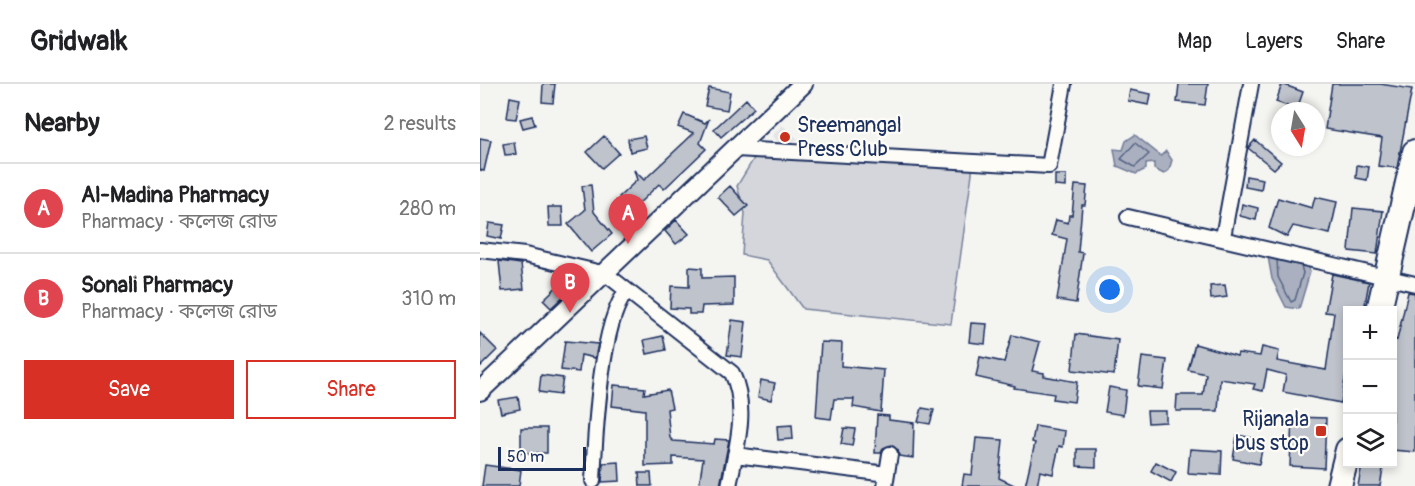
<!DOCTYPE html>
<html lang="en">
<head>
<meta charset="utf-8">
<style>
	body { margin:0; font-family:Pangolin,"Noto Sans Bengali",sans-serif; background:#f6f6f6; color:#202124 }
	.controls { position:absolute; right:18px; bottom:18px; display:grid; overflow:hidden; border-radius:0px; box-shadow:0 3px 9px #0003 }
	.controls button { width:54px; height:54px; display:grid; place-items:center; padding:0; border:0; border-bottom:2px solid #e0e0e0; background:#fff; color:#202124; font:30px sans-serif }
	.compass { position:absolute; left:791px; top:18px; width:54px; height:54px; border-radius:50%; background:#fff; box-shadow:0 3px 9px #0003; rotate:169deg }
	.scale { position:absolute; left:18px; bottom:15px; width:88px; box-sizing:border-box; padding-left:6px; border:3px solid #1b2f5e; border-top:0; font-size:16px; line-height:21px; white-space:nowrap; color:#1b2f5e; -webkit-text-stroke:4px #fdfcf7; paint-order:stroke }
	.you { position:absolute; left:630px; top:206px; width:21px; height:21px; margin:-15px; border:4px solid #fff; border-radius:50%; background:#1a73e8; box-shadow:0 0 0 9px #1a73e833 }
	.badge { display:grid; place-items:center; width:39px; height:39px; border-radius:50%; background:#d93025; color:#fff; font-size:20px; font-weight:700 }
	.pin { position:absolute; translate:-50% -50px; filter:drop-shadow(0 2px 3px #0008) }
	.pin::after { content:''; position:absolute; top:32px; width:21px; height:18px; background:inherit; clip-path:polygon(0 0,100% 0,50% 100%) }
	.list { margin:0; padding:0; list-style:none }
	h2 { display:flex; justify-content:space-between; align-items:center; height:78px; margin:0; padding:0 24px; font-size:26px }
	h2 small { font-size:20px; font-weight:400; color:#757577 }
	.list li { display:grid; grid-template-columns:39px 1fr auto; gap:18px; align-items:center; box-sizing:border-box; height:90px; padding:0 24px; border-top:2px solid #e0e0e0 }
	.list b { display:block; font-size:22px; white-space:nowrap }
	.list p { margin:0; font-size:20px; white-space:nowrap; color:#757577 }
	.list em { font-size:20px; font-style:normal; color:#757577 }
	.actions { display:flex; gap:12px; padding:18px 24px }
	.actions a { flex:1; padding:14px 0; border:2px solid #d93025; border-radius:0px; text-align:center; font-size:21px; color:#d93025 }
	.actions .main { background:#d93025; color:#fff }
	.icon { flex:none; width:33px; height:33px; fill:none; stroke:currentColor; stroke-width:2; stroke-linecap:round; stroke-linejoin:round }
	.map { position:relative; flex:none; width:935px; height:402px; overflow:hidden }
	header { display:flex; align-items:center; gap:36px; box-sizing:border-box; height:84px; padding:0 30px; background:#fff; border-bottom:2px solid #e0e0e0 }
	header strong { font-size:28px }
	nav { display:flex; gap:33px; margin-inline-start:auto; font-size:21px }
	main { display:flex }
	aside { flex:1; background:#fff }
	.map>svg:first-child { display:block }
</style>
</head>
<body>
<header>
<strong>Gridwalk</strong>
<nav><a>Map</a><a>Layers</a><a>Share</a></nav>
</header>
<main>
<aside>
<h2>Nearby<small>2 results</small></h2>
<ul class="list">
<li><span class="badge" style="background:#e0444e">A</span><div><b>Al-Madina Pharmacy</b><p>Pharmacy · কলেজ রোড</p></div><em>280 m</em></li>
<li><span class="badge" style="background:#e0444e">B</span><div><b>Sonali Pharmacy</b><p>Pharmacy · কলেজ রোড</p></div><em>310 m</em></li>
</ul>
<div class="actions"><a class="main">Save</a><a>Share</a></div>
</aside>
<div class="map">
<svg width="935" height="402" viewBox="0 0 935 402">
	<rect width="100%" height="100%" fill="#f4f4f1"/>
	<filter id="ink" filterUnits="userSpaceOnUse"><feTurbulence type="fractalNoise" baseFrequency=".0167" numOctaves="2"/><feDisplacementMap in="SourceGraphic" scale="12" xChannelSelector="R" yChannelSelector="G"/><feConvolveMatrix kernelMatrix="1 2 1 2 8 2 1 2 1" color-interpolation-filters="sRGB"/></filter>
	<g filter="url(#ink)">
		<path fill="#e4e5e6" d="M302 41 318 55 305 64 292 52Z"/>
		<path fill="#d4d6db" stroke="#78829c" stroke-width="1.5" d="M279 66 493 82 471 240 323 225 287 176 262 171 265 129 257 102Z"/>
		<path fill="#aab0bf" stroke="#717c98" stroke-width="1.5" d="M655 51 681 72 686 67 692 76 689 86 684 90 674 85V79L666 80V85L656 90 637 82 634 65 643 66 646 57Z
			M787 167 826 177 830 188 819 225 806 223 792 195Z"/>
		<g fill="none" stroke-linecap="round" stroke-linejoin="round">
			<path stroke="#546385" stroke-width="1.5" d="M655 59 669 70 655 83 641 75Z
				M797 176 798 193 811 218 815 216 823 189 821 182"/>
		</g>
		<path fill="#bfc3cc" stroke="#1b2f5e" stroke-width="1.5" d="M63 0H75L73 19 62 18Z
			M699 0H728L725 21 697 18Z
			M802 0 823 8 817 25 796 18Z
			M852 0H900L932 5 917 84 898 82 902 54 845 45Z
			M229 4 250 8 247 26 225 22Z
			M650 6 671 10 669 21 648 17Z
			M30 13 40 15 36 35 27 34Z
			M266 15 274 24 241 53 234 45Z
			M204 30 225 39 229 35 220 59 226 65 184 105 179 100 152 126 139 113 157 96 154 86 164 96 214 49 198 43Z
			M52 32 55 41 43 44 40 35Z
			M124 52 139 69 122 84 107 68Z
			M164 52 167 64 150 68 148 55Z
			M0 54 11 56 4 87 0 86Z
			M775 56 801 78 794 85 768 64Z
			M34 58 36 70 25 71 23 60Z
			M877 81 889 83 887 96 876 94Z
			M575 91H586V103L575 102Z
			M766 92 783 95 781 106 765 103Z
			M111 101 114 128 132 150 111 168 88 140 105 126 102 102Z
			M595 101 607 102 605 121H602L598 168 603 169 596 219 577 216 587 155 572 151 576 136 588 139 589 131H592Z
			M250 102 268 122 256 132 238 113Z
			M835 113 857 118 850 150 813 142 807 153 789 144 798 114 832 124Z
			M762 120 778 124 776 136 760 132Z
			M68 123H82L83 142H69Z
			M873 124 903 127 897 170 869 167Z
			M196 136 209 150 196 160 185 147Z
			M9 139 24 141 21 155 7 152Z
			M19 177 41 180 44 205 22 207Z
			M209 183 222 184V194L254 193V221L222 222 221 230H209V225L190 224 191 202 209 203Z
			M852 190 889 198 884 226H867V283L861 319 803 308 806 291 787 286 783 307 773 305 775 300 740 295 738 327H696L697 311H723L726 290 708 286 715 260 757 272 758 269 780 272 782 263 799 267 797 277 846 286 854 229 845 228Z
			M89 191 103 194 71 224 63 216Z
			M745 201 747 213 731 215 730 202Z
			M928 208 935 209V368L912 366V263L914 255 917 256Z
			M252 236 266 238 262 273 247 271Z
			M491 239 507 240 505 260 489 258Z
			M0 249 17 266 0 283Z
			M596 250 638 256 634 291 592 286Z
			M532 251 560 258 552 287 564 289V292L597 298 594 318 573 315 574 310 534 304 535 302 496 293 500 273 524 278Z
			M183 252 186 266 167 270 164 256Z
			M85 257 118 260 115 274 101 271 99 288 81 286Z
			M341 258 362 259 361 282 404 286 401 328 373 323 374 315H354L351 335 336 333Z
			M662 273 687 276 683 305 658 302Z
			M61 291 83 294 80 311 59 308Z
			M281 296 295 299 291 316 278 313Z
			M134 301 165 304 164 310 188 306 192 324 187 325 190 354 193 357 234 360 235 355 249 356 240 402H219L223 375 193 373V381L165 382V326L132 322Z
			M629 303 646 306 643 331 625 328Z
			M38 313 40 325 21 329 18 316Z
			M442 324 454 326 450 340 438 338Z
			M667 327H686V338L668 339Z
			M397 331 409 332V336L434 339 433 374 419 372 418 366 411 361 403 364 401 369H395Z
			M812 333 846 334 844 384 810 382Z
			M312 341 313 355 298 356 297 342Z
			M555 342 585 347 583 363 579 362 573 390 560 387 557 402H545L555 359 552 358Z
			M41 344H67V369H41Z
			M364 344 375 345 372 362 361 360Z
			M757 351 784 356 779 380 753 375Z
			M496 354 523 356 519 394 536 402H482L484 390 492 391Z
			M597 365H616V383L597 382Z
			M710 365 742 367 741 391 708 389Z
			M139 378 140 397 122 398 123 379Z
			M676 378 696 388 691 398 671 387Z
			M882 380H904L900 402H878Z
			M5 381 41 386 39 402H2Z
			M159 389H171L172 402H160Z"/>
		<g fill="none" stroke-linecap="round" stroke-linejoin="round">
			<defs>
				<path id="street" d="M256 65 569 82 584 0
					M648 133 935 200
					M743 153 771 0
					M0 166 45 171 126 190 252 289C269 324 256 365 249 402
					M255 371 407 390
					M113 397C115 354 120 237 147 207
					M405 402 410 370"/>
				<path id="secondary" d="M0 307 323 0"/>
				<path id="highway" d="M899 226 935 68
					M859 402 868 366"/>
			</defs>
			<use href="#street" stroke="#1b2f5e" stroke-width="18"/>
			<use href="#secondary" stroke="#1b2f5e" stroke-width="22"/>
			<use href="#highway" stroke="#1b2f5e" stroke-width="28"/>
			<use href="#street" stroke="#fdfcf7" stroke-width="14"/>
			<use href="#secondary" stroke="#fdfcf7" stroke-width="18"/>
			<use href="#highway" stroke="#fdfcf7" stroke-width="24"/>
		</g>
	</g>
	<g fill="#c8321e" stroke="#fdfcf7" stroke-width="2">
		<circle cx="305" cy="53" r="6"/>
		<rect x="835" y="341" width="12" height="12" rx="3"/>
	</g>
	<g text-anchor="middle" stroke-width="4.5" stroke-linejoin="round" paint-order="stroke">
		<g font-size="21" fill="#1b2f5e" stroke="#fdfcf7" text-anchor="start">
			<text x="317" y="48">Sreemangal<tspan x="317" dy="24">Press Club</tspan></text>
			<text x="829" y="342" text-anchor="end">Rijanala<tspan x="829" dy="24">bus stop</tspan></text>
		</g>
	</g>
</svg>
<div class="controls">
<button>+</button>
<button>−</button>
<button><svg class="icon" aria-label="layers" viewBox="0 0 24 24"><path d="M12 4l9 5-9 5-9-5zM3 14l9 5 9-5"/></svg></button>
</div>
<svg class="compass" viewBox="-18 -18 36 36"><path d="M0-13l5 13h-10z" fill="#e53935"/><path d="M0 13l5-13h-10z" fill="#757577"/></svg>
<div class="scale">50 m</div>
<div class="you"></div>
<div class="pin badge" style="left:148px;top:160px;background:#e0444e">A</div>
<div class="pin badge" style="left:90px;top:229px;background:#e0444e">B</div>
</div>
</main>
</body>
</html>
